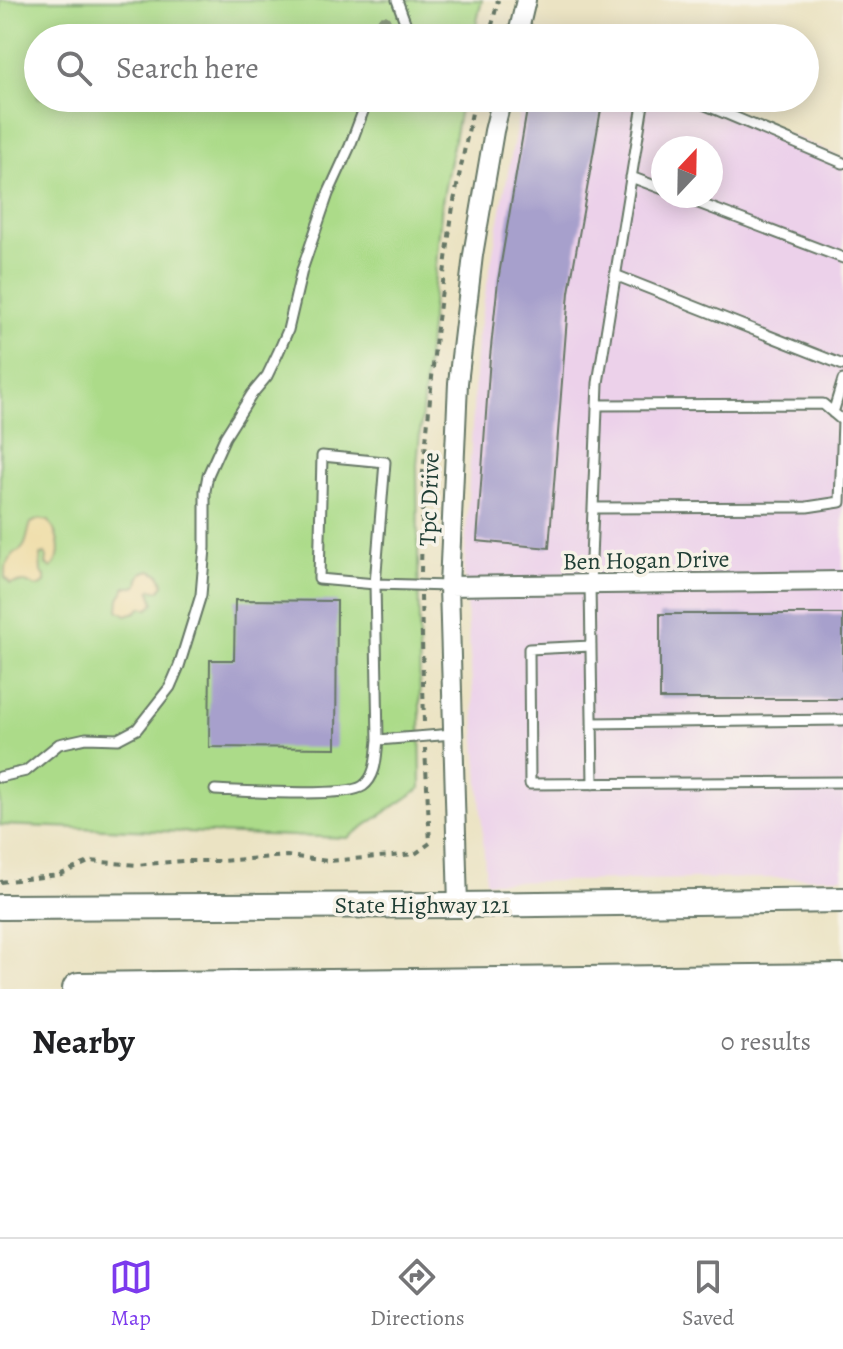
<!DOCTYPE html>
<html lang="en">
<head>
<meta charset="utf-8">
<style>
	body { margin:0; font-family:Alegreya,serif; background:#f2f2f2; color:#202124 }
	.compass { position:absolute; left:651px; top:136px; width:72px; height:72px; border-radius:50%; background:#fff; box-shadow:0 4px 20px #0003; rotate:22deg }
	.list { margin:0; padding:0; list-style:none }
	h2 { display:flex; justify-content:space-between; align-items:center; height:104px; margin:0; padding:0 32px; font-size:34px }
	h2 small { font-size:26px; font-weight:400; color:#757577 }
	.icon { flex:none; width:44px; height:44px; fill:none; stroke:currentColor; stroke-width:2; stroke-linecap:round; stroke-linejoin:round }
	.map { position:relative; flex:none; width:843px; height:989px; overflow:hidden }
	.search { position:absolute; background:#fff; box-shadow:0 4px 20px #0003; left:24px; right:24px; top:24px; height:88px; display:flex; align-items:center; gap:20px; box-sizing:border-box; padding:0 28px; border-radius:44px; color:#757577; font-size:30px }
	.sheet { height:248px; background:#fff }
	nav { display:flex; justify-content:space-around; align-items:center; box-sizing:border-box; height:112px; border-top:2px solid #e0e0e0; background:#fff; font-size:22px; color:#757577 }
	nav a { display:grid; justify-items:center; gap:4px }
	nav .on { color:#7c3aed }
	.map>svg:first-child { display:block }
</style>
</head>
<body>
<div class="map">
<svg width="843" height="989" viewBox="0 0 843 989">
	<rect width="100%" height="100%" fill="#f7f3e8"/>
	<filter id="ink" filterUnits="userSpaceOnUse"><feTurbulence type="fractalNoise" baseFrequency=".0125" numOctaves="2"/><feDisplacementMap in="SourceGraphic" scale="16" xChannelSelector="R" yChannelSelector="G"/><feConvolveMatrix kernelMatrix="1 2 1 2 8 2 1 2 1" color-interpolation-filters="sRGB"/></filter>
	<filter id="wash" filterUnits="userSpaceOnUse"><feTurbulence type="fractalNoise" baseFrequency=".006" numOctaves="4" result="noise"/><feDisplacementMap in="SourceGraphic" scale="32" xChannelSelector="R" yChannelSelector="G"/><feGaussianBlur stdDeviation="1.8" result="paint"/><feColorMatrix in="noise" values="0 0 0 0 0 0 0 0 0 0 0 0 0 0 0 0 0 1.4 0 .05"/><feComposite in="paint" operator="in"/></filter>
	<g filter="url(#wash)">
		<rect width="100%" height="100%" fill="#ebe3c3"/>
		<path fill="#ecd1ea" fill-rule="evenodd" d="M522 98H704L843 158V877L486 882 464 570 477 338ZM663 148H711V196H663Z"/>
		<path fill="#acdb89" stroke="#668c5e" stroke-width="2" d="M0 0H482L473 38H38V98H462L442 202 417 465 421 788 347 838 0 825Z"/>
		<path fill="#eeda9e" stroke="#868c69" stroke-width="2" d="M39 519 49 521C58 535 65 556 51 568L46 564 47 558 45 554 40 555 41 572 45 576V583L37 587 25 582 10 584 5 578V568L14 553C28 550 26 536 31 523Z
			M150 570 159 574 164 585 159 591 152 589 150 591 154 603 148 609 142 607 136 612 126 615 118 610 119 598 126 587H134L138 585 139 579 142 573Z"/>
		<g id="blocks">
			<path fill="#a7a0cc" d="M529 98H603L569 292 549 548 477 541 490 357 498 281Z
				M235 600 337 601 336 748 209 747 210 660H234Z
				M660 614H843V699H660Z"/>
		</g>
	</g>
	<g filter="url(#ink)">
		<use href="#blocks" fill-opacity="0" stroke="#676" stroke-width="2"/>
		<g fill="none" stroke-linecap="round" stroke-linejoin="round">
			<defs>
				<path id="service" d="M397 0 405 22 403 38
					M520 26 547 38
					M689 98 843 163
					M631 177 663 189
					M680 196 843 258
					M615 275 843 365
					M833 413 843 380
					M322 456 385 462 375 584 319 579Z
					M593 508 807 507 840 502 843 421 823 404 597 405
					M591 646 529 649 530 784 843 782
					M592 723 843 720
					M378 740 375 584 449 586
					M0 777 26 771 59 744 86 738 118 739 137 729 170 687 179 666 201 595 205 548V491L208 475 225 437 252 394 267 376 278 353 288 330 302 270 328 194 350 146 368 98
					M593 784 590 584 598 383 644 98
					M215 790C241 791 346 798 363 786 377 776 376 755 378 740L453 734"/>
				<path id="minor" d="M517 38 526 0
					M449 586 843 581
					M458 905 449 586 458 383 473 255 494 131 502 98"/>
				<path id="secondary" d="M0 907 458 905 843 900"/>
				<path id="motorway" d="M79 989 843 980"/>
			</defs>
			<use href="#service" stroke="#676" stroke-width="13"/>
			<use href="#minor" stroke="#676" stroke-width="22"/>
			<use href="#secondary" stroke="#676" stroke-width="28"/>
			<use href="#motorway" stroke="#676" stroke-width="36"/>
			<path stroke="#676" stroke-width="4" stroke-dasharray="6 6" stroke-linecap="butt" d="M489 38 498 0
				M421 572 423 473 436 335 453 206 475 98
				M421 596 424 724
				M0 882 59 875 91 861 136 865 183 861H220L287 856 329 861 415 854 430 843 425 748"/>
			<use href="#service" stroke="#fff" stroke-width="9"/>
			<use href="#minor" stroke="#fff" stroke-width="18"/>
			<use href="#secondary" stroke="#fff" stroke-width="24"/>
			<use href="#motorway" stroke="#fff" stroke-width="32"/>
		</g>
		<circle fill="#8a997e" cx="384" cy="22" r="7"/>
	</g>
	<g text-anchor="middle" stroke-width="7" stroke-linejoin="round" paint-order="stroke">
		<g font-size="24" fill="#1f3d34" stroke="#f7f3e8">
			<text transform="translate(429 499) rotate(-88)" y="8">Tpc Drive</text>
			<text transform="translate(646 560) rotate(-1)" y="8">Ben Hogan Drive</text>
			<text x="422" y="913">State Highway 121</text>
		</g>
	</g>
</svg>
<svg class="compass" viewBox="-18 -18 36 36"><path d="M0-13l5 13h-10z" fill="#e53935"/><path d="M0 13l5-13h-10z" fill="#757577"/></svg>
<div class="search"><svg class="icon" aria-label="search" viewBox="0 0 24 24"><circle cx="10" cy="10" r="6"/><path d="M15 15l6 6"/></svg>Search here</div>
</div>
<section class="sheet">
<h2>Nearby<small>0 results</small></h2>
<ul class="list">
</ul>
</section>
<nav>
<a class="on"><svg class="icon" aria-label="map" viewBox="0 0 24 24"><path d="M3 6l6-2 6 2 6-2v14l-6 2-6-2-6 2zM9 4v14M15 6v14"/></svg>Map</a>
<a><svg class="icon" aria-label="directions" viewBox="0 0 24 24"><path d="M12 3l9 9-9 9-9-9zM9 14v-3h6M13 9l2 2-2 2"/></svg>Directions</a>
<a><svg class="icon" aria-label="saved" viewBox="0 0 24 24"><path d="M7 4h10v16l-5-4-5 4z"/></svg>Saved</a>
</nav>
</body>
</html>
